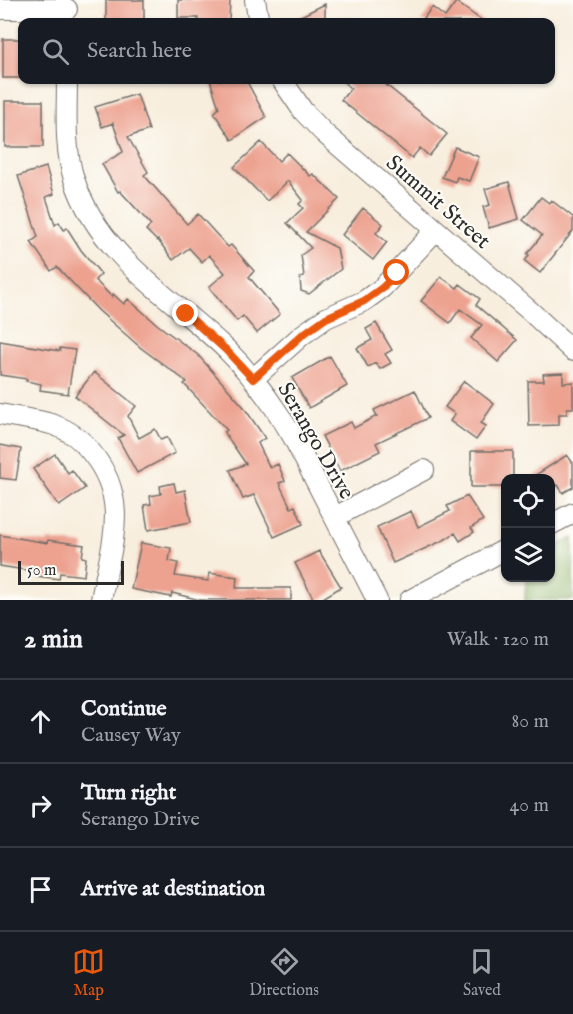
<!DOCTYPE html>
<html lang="en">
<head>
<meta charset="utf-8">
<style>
	body { margin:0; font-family:"IM FELL English",serif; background:#242831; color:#f1f3f6 }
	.controls { position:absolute; right:18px; bottom:18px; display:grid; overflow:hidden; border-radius:12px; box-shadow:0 2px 4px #0004 }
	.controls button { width:54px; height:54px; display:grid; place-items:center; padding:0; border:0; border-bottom:2px solid #363941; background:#171b24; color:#f1f3f6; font:30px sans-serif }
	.scale { position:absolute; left:18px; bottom:15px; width:106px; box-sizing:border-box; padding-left:6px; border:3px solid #2b2b2b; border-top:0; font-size:16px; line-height:21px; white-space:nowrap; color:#2b2b2b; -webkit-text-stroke:4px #fdfcf7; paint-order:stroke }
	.stop { position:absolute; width:18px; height:18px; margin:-14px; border:4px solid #ea580c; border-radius:50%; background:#fff }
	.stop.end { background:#ea580c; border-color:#fff; box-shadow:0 2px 6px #0008 }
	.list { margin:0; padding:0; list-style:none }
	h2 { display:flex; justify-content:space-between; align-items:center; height:78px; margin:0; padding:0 24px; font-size:26px }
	h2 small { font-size:20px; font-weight:400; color:#9ea1a6 }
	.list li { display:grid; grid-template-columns:39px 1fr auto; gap:18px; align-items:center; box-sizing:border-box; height:84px; padding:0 24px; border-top:2px solid #363941 }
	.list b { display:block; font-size:22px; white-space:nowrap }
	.list p { margin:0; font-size:20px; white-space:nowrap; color:#9ea1a6 }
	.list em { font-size:20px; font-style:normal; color:#9ea1a6 }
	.icon { flex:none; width:33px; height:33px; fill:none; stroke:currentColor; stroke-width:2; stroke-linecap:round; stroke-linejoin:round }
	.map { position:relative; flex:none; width:573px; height:600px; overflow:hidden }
	.search { position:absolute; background:#171b24; box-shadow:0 2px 4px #0004; left:18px; right:18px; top:18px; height:66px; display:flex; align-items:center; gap:15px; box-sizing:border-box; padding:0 21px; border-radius:12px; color:#9ea1a6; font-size:22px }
	.sheet { height:330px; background:#171b24 }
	nav { display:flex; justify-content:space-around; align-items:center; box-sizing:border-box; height:84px; border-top:2px solid #363941; background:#171b24; font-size:16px; color:#9ea1a6 }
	nav a { display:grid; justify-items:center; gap:3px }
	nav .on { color:#ea580c }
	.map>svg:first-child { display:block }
</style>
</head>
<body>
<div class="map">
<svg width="573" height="600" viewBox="0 0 573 600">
	<rect width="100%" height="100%" fill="#fdfcf7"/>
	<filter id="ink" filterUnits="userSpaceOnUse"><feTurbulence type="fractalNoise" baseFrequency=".0167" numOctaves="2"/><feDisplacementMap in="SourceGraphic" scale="12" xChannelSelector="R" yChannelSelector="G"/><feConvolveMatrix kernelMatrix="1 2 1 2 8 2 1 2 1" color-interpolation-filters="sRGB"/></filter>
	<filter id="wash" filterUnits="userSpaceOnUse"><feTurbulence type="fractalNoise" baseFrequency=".008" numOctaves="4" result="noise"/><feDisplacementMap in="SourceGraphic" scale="24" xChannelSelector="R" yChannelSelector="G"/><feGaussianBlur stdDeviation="1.35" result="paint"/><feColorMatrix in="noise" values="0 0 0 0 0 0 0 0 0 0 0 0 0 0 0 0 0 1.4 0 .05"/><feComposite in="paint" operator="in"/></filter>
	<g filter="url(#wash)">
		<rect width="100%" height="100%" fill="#f8eede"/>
		<path fill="#8db469" stroke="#5c704a" stroke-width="1.5" d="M573 538V600H525L526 578H550L551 549Z"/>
		<g id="blocks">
			<path fill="#eda290" d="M106 0H144V22H106Z
				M178 0H230L229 22H198V18H178Z
				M456 2 484 22H421L432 7 445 17Z
				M325 4V22H289Z
				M3 39H22V78H3Z
				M210 80H246L266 117 232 140 214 113 219 108Z
				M341 80H380L447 134 429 156 420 148 412 158 341 100 351 88Z
				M137 94 149 130 128 137 148 172 144 175 187 224 198 214 228 247 231 245 254 271 249 277 280 314 257 333 243 316 237 321 209 287 225 273 209 255 202 262 189 248 173 260 158 240 157 241 146 230 151 225 120 191 118 192 102 164 123 152 113 123 102 127 95 107Z
				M5 101H43V147H5Z
				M261 142 279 161 287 153 310 176 313 174 339 199 306 232 337 248 341 269 309 294 301 291 300 278 304 276 301 255 311 248 287 223 303 208 299 204 303 200 288 181 267 201 234 167Z
				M455 147 479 157 469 181 457 177 455 182 442 177Z
				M46 167 54 194 46 197 55 225 59 222 64 230 67 228 81 250 101 274 95 280 112 297 113 294 124 304 128 299 158 325 198 355 243 406 265 438 258 443 270 468 278 464 285 481 279 483 291 508 295 506 303 524 274 537 254 495 243 499 230 470 246 464 224 432 227 430 184 384 187 382 141 348 99 311 57 267 51 271 31 242 38 237 18 176Z
				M509 182 519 219 489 228 483 207 490 205 485 189Z
				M541 197 549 203 551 200 573 217V231L540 273 525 261 529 255 527 254 542 235 523 220Z
				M363 208 383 224 376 233 387 242 373 260 342 235Z
				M441 277 457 288 460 284 480 299 476 305 517 340 498 362 471 338 482 325 460 309 450 323 421 301Z
				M376 323 392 350 385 354 391 363 380 369 376 363 368 367 357 348 372 340 366 329Z
				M0 341 60 351V348L75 350 68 394 40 390 41 384 26 381 27 379 0 375Z
				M330 356 347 386 309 408 292 378Z
				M94 372 136 406 128 416 139 438 155 429 161 440 167 437 175 453 137 473 118 438 124 435 75 396Z
				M563 373V383L573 382V408H567V414H559V425L529 426 528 381H544L543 374Z
				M464 381 494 404 481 423 486 426 476 440 450 421 455 414 445 407Z
				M415 390 428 418 376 443 380 451 340 471 322 436 351 422 354 428 377 416 374 410Z
				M0 445 21 449 16 480 0 478Z
				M471 451H513V478H506V487H471Z
				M55 454 68 473 72 470 85 488 59 506 33 469Z
				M567 455 573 463V487L563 493 558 485 550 490V478H531Z
				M174 483 176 492 185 490 191 522 148 530 144 505 151 504 150 496 161 494 160 486Z
				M467 496 483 520 471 528 474 532 460 541 455 533 444 540 393 563 377 527 411 511 418 527 450 511 447 506Z
				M0 535 47 543 48 540 84 545 82 557 86 558 84 576 60 573 59 579 37 576 38 572 0 566Z
				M141 543 171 548 169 561 178 563 175 576 208 581 209 573 237 577 236 588H291V600H200L172 593 171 597 131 589Z
				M319 551 341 587 320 600H314L295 563Z"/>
		</g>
	</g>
	<g filter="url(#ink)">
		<use href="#blocks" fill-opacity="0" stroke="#736f6a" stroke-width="1.5"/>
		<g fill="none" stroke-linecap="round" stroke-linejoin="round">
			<defs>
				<path id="minor" d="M255 0 259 22
					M0 9H67
					M67 80C67 112 64 148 74 179 100 258 171 296 227 350 253 376 274 405 293 437L377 600
					M282 80 303 111 324 133 530 311 573 351
					M253 379 302 335 326 318 364 301 382 288 436 230
					M0 414C18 418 37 419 54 425 68 430 82 440 91 452 131 500 111 545 101 600
					M335 517 424 470
					M550 525 573 513
					M410 600 506 549"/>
			</defs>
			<use href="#minor" stroke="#736f6a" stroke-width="22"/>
			<use href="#minor" stroke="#fff" stroke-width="20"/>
		</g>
	</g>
	<g fill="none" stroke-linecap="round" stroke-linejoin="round" filter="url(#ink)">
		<path stroke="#ea580c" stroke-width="8" d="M186 314 226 350 253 379 302 335 326 318 364 301 382 288 397 273"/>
	</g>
	<g text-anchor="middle" stroke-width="4.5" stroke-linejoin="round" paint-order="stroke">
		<g font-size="22" fill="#2b2b2b" stroke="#fdfcf7">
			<text transform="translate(439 201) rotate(41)" y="8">Summit Street</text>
			<text transform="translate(317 440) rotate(60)" y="8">Serango Drive</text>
		</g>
	</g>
</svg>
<div class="controls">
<button><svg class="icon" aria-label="locate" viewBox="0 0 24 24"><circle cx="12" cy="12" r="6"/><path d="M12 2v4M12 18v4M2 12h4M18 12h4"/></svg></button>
<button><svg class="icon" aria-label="layers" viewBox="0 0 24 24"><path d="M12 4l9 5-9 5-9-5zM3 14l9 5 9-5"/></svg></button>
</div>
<div class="scale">50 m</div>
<div class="stop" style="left:397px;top:273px"></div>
<div class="stop end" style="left:186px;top:314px"></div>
<div class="search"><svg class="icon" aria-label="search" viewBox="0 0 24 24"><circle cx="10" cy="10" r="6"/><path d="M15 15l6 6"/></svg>Search here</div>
</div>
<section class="sheet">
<h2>2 min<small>Walk · 120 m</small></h2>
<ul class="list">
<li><svg class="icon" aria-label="ahead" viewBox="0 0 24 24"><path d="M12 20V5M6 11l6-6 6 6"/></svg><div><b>Continue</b><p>Causey Way</p></div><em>80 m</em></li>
<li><svg class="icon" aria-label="right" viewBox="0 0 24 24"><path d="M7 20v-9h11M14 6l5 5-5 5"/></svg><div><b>Turn right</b><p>Serango Drive</p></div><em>40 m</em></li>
<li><svg class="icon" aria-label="arrive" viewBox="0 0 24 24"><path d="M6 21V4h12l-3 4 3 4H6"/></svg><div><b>Arrive at destination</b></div></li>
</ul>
</section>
<nav>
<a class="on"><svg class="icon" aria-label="map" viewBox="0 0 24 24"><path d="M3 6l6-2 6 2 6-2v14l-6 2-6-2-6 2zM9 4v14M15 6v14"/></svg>Map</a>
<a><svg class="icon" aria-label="directions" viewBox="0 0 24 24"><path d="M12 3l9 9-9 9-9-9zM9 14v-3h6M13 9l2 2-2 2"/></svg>Directions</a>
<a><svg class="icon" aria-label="saved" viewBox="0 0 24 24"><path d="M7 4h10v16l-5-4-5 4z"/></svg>Saved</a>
</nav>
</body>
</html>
